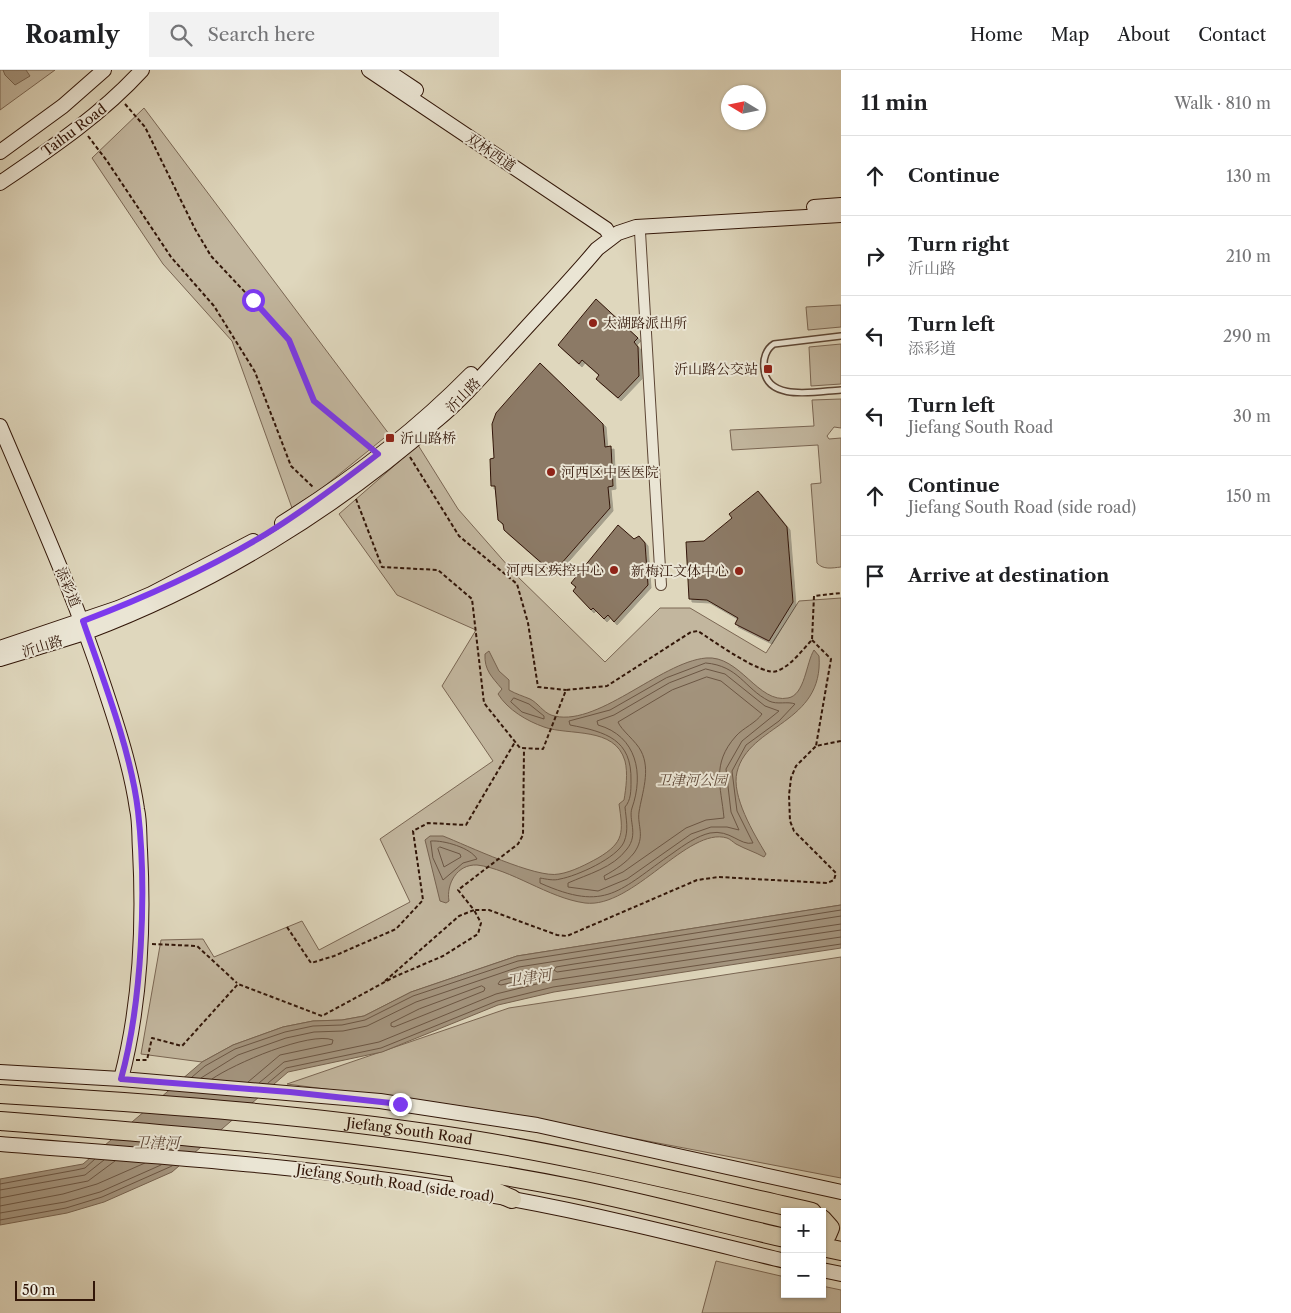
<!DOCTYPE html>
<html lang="en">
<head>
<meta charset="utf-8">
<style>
	body { margin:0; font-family:"Libre Caslon Text","Noto Serif SC",serif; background:#f2f2f2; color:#202124 }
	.controls { position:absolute; right:15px; bottom:15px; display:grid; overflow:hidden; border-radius:0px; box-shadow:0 1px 4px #0004 }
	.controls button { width:45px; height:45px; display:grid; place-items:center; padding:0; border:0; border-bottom:1px solid #e0e0e0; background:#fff; color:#202124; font:25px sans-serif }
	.compass { position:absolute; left:721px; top:15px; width:45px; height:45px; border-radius:50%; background:#fff; box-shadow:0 1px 4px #0004; rotate:280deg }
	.scale { position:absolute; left:15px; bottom:12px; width:80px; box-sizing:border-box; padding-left:5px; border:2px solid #321608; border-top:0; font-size:14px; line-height:18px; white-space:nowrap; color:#321608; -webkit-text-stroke:4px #eae5d4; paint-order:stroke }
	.stop { position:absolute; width:15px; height:15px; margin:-11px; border:4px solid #7c3aed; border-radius:50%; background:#fff }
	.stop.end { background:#7c3aed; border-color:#fff; box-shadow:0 1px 5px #0008 }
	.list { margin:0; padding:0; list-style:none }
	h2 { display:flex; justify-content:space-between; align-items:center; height:65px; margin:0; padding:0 20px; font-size:21px }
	h2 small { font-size:16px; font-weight:400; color:#757577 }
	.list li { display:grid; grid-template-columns:32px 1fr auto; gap:15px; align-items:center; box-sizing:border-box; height:80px; padding:0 20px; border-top:1px solid #e0e0e0 }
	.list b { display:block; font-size:19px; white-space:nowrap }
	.list p { margin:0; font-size:16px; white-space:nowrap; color:#757577 }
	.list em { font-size:16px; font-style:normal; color:#757577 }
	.icon { flex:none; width:28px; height:28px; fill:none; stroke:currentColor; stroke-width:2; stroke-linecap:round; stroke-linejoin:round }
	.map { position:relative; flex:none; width:841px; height:1243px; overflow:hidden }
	header { display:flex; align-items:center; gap:30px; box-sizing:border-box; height:70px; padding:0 25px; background:#fff; border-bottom:1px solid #e0e0e0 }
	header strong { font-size:24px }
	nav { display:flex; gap:28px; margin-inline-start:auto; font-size:18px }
	.search { width:350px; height:45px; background:#f2f2f2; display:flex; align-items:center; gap:12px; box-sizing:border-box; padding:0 18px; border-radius:0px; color:#757577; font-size:19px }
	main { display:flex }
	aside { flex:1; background:#fff }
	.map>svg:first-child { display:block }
</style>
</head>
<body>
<header>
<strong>Roamly</strong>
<div class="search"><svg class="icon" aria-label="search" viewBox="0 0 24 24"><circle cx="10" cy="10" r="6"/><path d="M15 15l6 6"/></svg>Search here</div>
<nav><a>Home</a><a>Map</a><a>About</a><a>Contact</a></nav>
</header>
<main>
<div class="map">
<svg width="841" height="1243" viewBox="0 0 841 1243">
	<defs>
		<filter id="shadow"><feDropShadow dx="3" dy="3" stdDeviation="0" flood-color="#0004"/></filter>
	</defs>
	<rect width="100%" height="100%" fill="#dfd7bd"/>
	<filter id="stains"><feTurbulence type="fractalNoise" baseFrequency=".004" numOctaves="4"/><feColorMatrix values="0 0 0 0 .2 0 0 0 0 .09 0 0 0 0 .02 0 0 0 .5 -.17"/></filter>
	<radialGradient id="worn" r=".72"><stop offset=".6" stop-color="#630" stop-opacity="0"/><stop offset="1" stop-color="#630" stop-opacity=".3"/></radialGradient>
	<path fill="#c2b69e" stroke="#7a6653" d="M0 0H55L0 40Z
		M144 38 389 364 321 419 292 438 232 271 163 194 92 88Z
		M841 235V257L808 260 806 237Z
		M841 274V314L811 316 809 277Z
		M841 329V358L834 357 827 366 829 369 841 368V497C832 498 823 500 817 493L811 414 821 413 818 375 732 380 730 360 814 356 812 330Z
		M418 375 458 439 516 505 605 592 660 538H690L766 583 799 531 841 528V835L517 886 411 922 364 946 342 950 313 951 283 957 233 975 202 992 141 984 161 870 203 869 214 887 302 851 319 880 410 832 380 769 493 691 442 616 476 560 397 525 339 444Z
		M841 887V1108L485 1040 287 1014 509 938Z
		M716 1191 785 1207V1224H822V1216L841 1220V1243H702Z"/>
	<path fill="#a4957f" stroke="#76624f" d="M3 0H26L30 6 15 15 5 5Z
		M814 580 819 586C824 654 749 654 737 702 731 726 754 764 766 784L764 787C755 782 745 779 736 774 733 772 730 769 727 768 688 756 633 839 585 833 548 828 511 799 477 795 457 794 446 814 449 831L446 833 440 831 425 770 430 766H443C466 775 537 809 559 804 572 802 587 794 598 788 625 772 623 762 619 734L624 730C626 718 628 703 625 691 615 656 569 666 544 657 527 651 508 640 498 624L502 619C492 607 484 600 485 584L489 581 499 601 509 610V620C516 624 523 626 530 629 538 633 543 642 551 645 595 660 660 592 706 588 740 585 758 634 788 628 805 625 806 593 814 580Z
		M841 835V878L554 922 498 935 382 982 288 1002 172 1102 104 1132 67 1143 0 1155V1109L83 1094 202 992 233 975 283 957 313 951 342 950 364 946 411 922 517 886Z"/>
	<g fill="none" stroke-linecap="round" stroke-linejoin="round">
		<path stroke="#6b5644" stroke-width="1" d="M706 593C739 596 744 618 769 631 777 635 788 631 795 634L779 651 746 675 732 701 737 741 753 773C740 776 730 759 710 763 697 766 684 775 673 783 619 820 607 843 540 813V808C546 809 554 811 560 809 577 806 617 788 624 772 629 760 626 749 625 737 631 730 631 721 631 711 632 669 606 662 570 655L569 651 610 640 666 608Z
			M706 599 725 604 765 636 779 641 742 671 726 699 731 742 739 760 727 757H711L691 764 627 809 598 821 568 817V813C588 804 613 798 627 779 639 764 628 750 632 738 644 704 637 666 598 655L597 651 614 645 669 613Z
			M707 607 721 611 762 644C756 653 743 658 736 666 711 694 721 716 724 748L706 750 686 758 623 802 605 810 604 806C615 800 626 793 634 783 646 766 637 756 639 742 642 723 651 700 641 681 636 671 621 660 618 652L672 620Z
			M514 628 529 634 544 646V649L522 642 511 632Z
			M431 771C444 770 471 778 477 789L463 793 443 810 433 788Z
			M440 777 460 784 461 787 444 797 438 779Z
			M841 854 574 894 556 897 554 900 557 902 841 860
			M547 899 549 901 548 904 501 915 498 914 500 911Z
			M482 916 485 918 484 921 394 957 391 956V953L419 939Z
			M192 1007 205 996 235 979 285 962 313 956 342 955 365 950 413 926 518 891 841 840
			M201 1008 238 985 286 968 314 962 343 961 367 956 416 932 519 897 841 846
			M212 1009C233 994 310 961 333 970L332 974 280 985 248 1012
			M259 1013 284 992 379 972 496 924 553 910 841 867
			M268 1013 286 998 381 978 497 931 553 917 841 874
			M0 1114 76 1100 85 1098 95 1089
			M0 1120 85 1105 104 1090
			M0 1128 88 1111 115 1091
			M0 1136 63 1124 97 1114 145 1093
			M0 1143 65 1132 100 1122 161 1095
			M0 1150 66 1138 102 1127 172 1096"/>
	</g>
	<path fill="#8c7a66" stroke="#321608" filter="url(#shadow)" d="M596 229 638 268 634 272 638 277 639 306 618 328 596 309 599 305 582 290 579 294 558 275Z
		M540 293 603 354 605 377 611 376 613 416 608 417 610 438 553 503 504 460 503 454 498 450 495 416H491L490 389 494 388 492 354 496 343Z
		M758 421 787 457 793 532 769 571 735 554 738 548 707 530 689 529 686 472 704 471 732 448 729 444Z
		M618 455 634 469 639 466 645 473 648 515 614 552 608 545 604 549 593 538 591 540 573 521 576 517 571 513Z"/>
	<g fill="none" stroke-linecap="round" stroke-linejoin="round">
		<defs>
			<path id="lane" d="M841 266 774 274C766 279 763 289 764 298 766 333 818 321 841 320"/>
			<path id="street" d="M640 162 661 515"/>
			<path id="secondary" d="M369 0 606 159 611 167
				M386 0 416 20
				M0 82 63 36 104 0
				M0 113C50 79 101 45 142 0
				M814 137 841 135
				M0 356C37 443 76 529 105 619 118 658 131 698 137 739 140 752 139 767 140 780 144 855 140 937 121 1009
				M282 453C349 411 415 361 471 304
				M0 578 118 538 151 524 253 471
				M0 589C29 580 58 572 87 562 214 514 335 440 437 350 466 326 490 297 516 269 543 239 571 210 597 179L618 163 636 157 841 145
				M0 1002 121 1009 380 1031 537 1055 841 1122
				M0 1074C171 1087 343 1099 512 1129 604 1146 694 1169 785 1191
				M822 1200 841 1204"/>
			<g id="highway">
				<path id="s1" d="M0 1024C147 1033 294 1043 440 1065 565 1083 688 1114 812 1142"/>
				<path d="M0 1051C192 1066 386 1081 575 1119 645 1133 715 1152 785 1168"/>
				<path d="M461 1107 512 1129"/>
				<path d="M822 1149 830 1158 827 1165 822 1168"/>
				<path d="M822 1177 841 1181"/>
			</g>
		</defs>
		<use href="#lane" stroke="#5d4635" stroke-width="8"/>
		<use href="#street" stroke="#5d4635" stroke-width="12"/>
		<use href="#secondary" stroke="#321608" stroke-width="16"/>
		<use href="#highway" stroke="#321608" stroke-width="20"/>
		<path stroke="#321608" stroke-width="2" stroke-dasharray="4 2.5" stroke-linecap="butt" d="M125 34 145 57 195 159 211 186 289 269 314 331 369 377
			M88 66 107 91 171 187 214 236 255 302 291 396 314 418
			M410 387 459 466 517 514 528 553 538 617 566 620
			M356 429 382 497 438 500 472 529 484 633 520 678 543 679 566 620 607 616 691 562 698 561C712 570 763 607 777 601 791 596 802 580 812 570L814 526 841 523
			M812 570 831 589 816 676
			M287 857 311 893 334 886 396 859 423 830 413 761 428 753 466 755 515 672
			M152 874 197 876 237 913
			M385 911 459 846 474 840 458 820 518 774 523 765 524 679
			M136 990H147L152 968 182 976 238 914 322 946 394 907 443 886 478 864 481 853 474 840H489L557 865 567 866 697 810 719 807 827 813 834 810 836 803 794 761 790 751 789 725 791 708 796 696 816 676 841 671"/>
		<use href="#lane" stroke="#eae5d4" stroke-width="5"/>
		<use href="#street" stroke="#eae5d4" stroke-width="10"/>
		<use href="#secondary" stroke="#eae5d4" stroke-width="14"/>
		<use href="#highway" stroke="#dfd7bd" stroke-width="18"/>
	</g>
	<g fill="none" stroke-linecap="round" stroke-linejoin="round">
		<path stroke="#7c3aed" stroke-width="6" d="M253 230 289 270 314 331 378 384C342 412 305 440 266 464 208 499 146 527 83 551 103 609 131 681 138 741 147 820 142 933 121 1009L290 1022 400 1034"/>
	</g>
	<g fill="#8f2418" stroke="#eae5d4" stroke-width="2">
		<circle cx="593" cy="253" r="5"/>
		<rect x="763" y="294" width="10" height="10" rx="2.5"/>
		<rect x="385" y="363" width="10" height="10" rx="2.5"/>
		<circle cx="551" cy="402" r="5"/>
		<circle cx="614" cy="500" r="5"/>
		<circle cx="739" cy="501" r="5"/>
	</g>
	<g text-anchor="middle" stroke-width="4" stroke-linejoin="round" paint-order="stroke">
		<g font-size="14" fill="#321608" stroke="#eae5d4">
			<text transform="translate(74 60) rotate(-37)" y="5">Taihu Road</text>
			<text transform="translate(491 82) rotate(34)" y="5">双林西道</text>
			<text transform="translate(463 325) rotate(-45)" y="5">沂山路</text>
			<text transform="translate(68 517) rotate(67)" y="5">添彩道</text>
			<text transform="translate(42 576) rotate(-17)" y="5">沂山路</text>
			<text dy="5" stroke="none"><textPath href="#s1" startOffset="411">Jiefang South Road</textPath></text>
			<text transform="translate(395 1113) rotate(8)" y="5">Jiefang South Road (side road)</text>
		</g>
		<g font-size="14" fill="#321608" stroke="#eae5d4" text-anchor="start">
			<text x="603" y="258">太湖路派出所</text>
			<text x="758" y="304" text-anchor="end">沂山路公交站</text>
			<text x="400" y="373">沂山路桥</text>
			<text x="561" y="407">河西区中医医院</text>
			<text x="604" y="505" text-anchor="end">河西区疾控中心</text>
			<text x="729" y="506" text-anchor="end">新梅江文体中心</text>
		</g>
		<g font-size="14" font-style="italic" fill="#5d4635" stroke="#eae5d4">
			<text x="692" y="715">卫津河公园</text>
		</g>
		<g font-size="15" font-style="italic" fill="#604938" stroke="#eae5d4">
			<text transform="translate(529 908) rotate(-9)" y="5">卫津河</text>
			<text x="157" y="1078">卫津河</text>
		</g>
	</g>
	<rect width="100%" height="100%" filter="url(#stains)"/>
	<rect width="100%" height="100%" fill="url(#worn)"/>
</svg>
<div class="controls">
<button>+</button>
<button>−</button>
</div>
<svg class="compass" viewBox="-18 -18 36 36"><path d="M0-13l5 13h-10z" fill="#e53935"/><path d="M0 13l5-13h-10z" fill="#757577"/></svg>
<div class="scale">50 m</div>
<div class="stop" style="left:253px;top:230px"></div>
<div class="stop end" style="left:400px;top:1034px"></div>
</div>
<aside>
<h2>11 min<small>Walk · 810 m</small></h2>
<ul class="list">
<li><svg class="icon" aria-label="ahead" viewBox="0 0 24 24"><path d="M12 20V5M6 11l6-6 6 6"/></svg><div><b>Continue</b></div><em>130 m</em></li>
<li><svg class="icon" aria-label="right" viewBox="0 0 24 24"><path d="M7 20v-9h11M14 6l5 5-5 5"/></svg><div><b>Turn right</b><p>沂山路</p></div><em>210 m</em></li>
<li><svg class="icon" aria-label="left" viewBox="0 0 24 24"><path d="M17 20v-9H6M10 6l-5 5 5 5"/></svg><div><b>Turn left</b><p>添彩道</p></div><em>290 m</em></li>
<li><svg class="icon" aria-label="left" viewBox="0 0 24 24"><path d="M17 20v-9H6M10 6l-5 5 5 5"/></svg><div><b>Turn left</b><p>Jiefang South Road</p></div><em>30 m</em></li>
<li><svg class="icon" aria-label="ahead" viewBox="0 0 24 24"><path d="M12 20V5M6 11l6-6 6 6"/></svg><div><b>Continue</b><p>Jiefang South Road (side road)</p></div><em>150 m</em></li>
<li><svg class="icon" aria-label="arrive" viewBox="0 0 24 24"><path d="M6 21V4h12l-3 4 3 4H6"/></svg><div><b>Arrive at destination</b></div></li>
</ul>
</aside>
</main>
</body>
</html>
